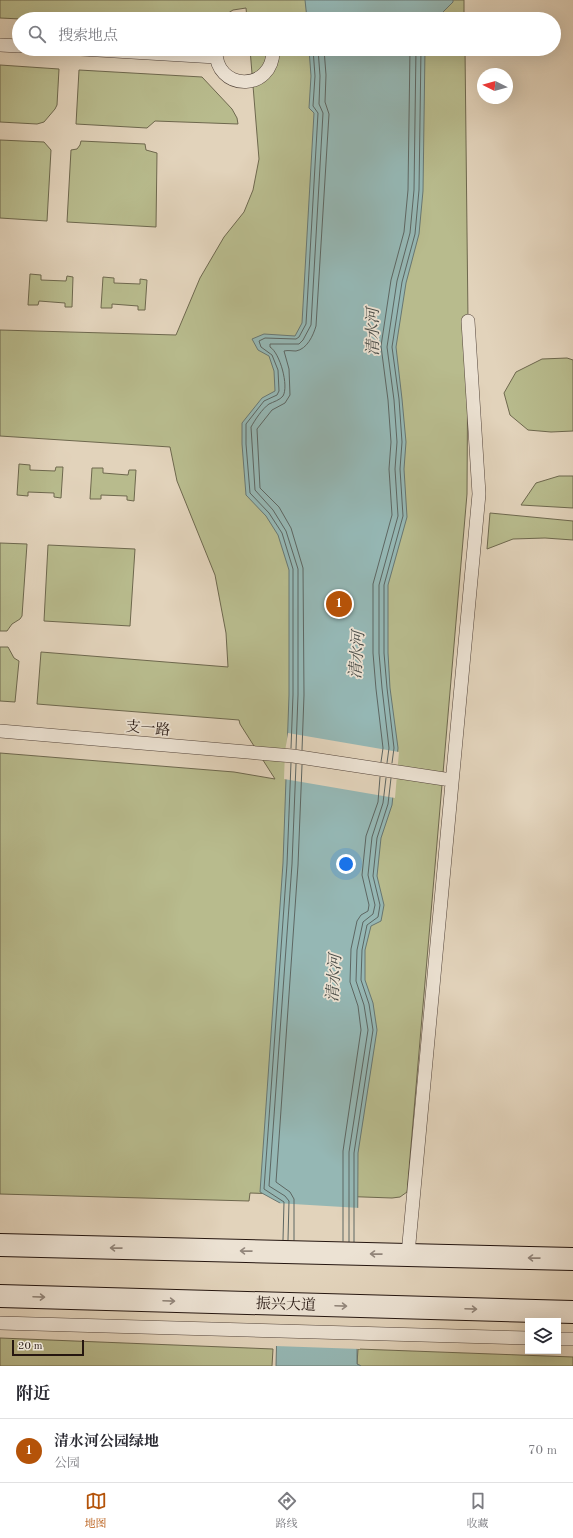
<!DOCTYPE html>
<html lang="zh">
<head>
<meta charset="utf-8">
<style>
	body { margin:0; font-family:"Old Standard TT","Noto Serif SC",serif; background:#f7f7f7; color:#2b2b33 }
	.controls { position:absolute; right:12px; bottom:12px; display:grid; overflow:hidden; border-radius:0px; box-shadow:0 4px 16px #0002 }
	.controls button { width:36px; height:36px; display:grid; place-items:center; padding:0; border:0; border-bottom:1px solid #e1e1e2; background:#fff; color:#2b2b33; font:20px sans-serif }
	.compass { position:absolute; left:477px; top:68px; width:36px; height:36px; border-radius:50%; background:#fff; box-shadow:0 4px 16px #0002; rotate:275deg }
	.scale { position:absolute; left:12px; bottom:10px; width:72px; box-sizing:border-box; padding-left:4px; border:2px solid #251610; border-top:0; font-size:11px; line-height:14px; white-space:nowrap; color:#251610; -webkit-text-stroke:3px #ece2d3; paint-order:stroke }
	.you { position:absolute; left:346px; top:864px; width:14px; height:14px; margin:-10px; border:3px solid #fff; border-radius:50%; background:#1a73e8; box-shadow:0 0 0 6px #1a73e833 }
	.badge { display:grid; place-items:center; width:26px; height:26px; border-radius:50%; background:#b45309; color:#fff; font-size:13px; font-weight:700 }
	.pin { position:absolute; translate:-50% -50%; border:2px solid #fff; box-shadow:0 1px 4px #0006 }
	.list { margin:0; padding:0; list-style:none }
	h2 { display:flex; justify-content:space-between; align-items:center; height:52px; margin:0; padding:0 16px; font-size:17px }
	h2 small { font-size:13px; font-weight:400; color:#7c7c81 }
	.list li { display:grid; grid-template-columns:26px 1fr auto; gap:12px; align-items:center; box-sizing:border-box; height:64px; padding:0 16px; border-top:1px solid #e1e1e2 }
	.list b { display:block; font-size:15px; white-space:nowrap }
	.list p { margin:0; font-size:13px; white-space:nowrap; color:#7c7c81 }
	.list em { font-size:13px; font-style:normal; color:#7c7c81 }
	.icon { flex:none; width:22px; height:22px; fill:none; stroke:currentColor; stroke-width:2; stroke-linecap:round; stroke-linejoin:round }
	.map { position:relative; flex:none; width:573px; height:1366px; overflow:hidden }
	.search { position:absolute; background:#fff; box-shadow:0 4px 16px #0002; left:12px; right:12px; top:12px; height:44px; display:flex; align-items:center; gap:10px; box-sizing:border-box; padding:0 14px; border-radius:22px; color:#7c7c81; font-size:15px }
	.sheet { height:116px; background:#fff }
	nav { display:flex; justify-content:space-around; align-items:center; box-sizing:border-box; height:56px; border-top:1px solid #e1e1e2; background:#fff; font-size:11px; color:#7c7c81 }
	nav a { display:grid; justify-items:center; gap:2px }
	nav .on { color:#b45309 }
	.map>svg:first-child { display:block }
</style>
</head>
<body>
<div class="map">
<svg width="573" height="1366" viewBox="0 0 573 1366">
	<rect width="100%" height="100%" fill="#e2d3bb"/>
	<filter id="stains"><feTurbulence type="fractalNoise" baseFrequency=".005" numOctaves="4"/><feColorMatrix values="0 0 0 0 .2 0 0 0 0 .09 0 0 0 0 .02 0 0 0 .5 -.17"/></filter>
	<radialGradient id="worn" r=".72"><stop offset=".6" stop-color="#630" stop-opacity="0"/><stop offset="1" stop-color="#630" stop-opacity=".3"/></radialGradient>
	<path fill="#b8bb8d" stroke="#6e684e" d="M0 0H464V19H247L246 8 233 10 219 19H21L0 18Z
		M250 49H465L468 321 467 494 407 1192 400 1197 392 1198 250 1193 249 1201 0 1194V753L234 772 275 779 240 724 239 720 37 704 41 652 228 667 226 633 215 575 177 481 170 447 0 436V330L176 335 200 278 224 237 244 212 253 190 259 159Z
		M0 65 59 69 57 105 55 109 44 122 37 124 0 122Z
		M79 70 202 77 232 109 237 118 238 124 155 121 147 128 76 124Z
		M0 140 44 142 51 150 47 221 0 218Z
		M81 141 145 144 146 150 157 153 156 227 67 222 71 150 77 149 80 145Z
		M30 274 41 275V280L66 281 67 276 73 277 72 307H65V303L39 301 38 305H28Z
		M103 277 114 278V283L140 284V279L147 280 145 310H138V306L112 304V308H101Z
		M567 358 573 360V431L551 432 528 430 510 415 504 393 516 372 542 359Z
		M19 464 30 465V470L55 471 56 467H63L61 498 54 497V493L28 492V496L17 495Z
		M92 468H103V473L128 475 129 470H136L134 501 127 500V496L101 495V499H90Z
		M559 476H573V508L521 505 536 483Z
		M490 513 573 521V540L545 538 513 539 487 549Z
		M0 543 27 544 22 616 20 619 12 624 7 631H0Z
		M48 545 135 549 130 626 44 621Z
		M0 647H8L14 658 19 661 15 702 0 701Z
		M0 1338 273 1349 272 1366H0Z
		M358 1349 573 1357V1366H361L357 1364Z"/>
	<path fill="#95b7b4" stroke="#687772" d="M305 0H453V2L436 19H307Z
		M309 49H425L423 191 419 234 406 283 396 347 402 399 406 442 404 469 407 517 388 585V653L390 688 398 748 392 805 381 838 377 876 384 905 381 921 371 926 365 950V980L373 1003 377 1030 358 1153 357 1364 361 1366H276L280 1203 260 1192 283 863 289 695V570L278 535 266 516 246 495 242 444V423L262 398 275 391 274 371 269 356 258 350 252 339 264 334 295 336 302 323 314 113 309 108 311 76Z"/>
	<path fill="#e2d3bb" d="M288 733 399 752 395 798 284 779 285 751Z
		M276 1203 360 1208V1349L275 1346 278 1204Z"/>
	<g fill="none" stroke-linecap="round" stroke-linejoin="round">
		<path stroke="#5d6662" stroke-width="1" d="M291 748 293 695V569L282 533 269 513 250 493 246 444V424L264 401 277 395 279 391 278 370 272 355 261 347 259 341 265 338 296 339 299 337 306 324 318 113 313 106 315 76 313 49
			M296 749 298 695V569L286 531 273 510 255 490 251 427C255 420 262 409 269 404 273 402 280 400 283 396 289 386 280 353 270 347V344H299L303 340 311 325 323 113 319 104 320 76 318 49
			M302 750 304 695 303 568 291 528 279 507 260 488 257 429 272 410 285 403 290 395 289 369 284 351C288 350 292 351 296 351 307 349 313 336 316 326L329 114 325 102 326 75 324 49
			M381 762 383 748 376 689 373 653V584L392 515 389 469 391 442 388 400 381 346 391 280 404 232 408 190 410 49
			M387 763 389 748 382 688 379 653V585L398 516 395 469 397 442 394 400 387 347 397 281 410 233 414 190 416 49
			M392 763 394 748 387 688 384 653V585L403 516 400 469 402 442 399 399 392 347 402 282 415 234 419 190 421 49
			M283 1240 284 1202 264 1189 287 864 291 763
			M288 1240 289 1201 285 1196 269 1186 292 864 296 764
			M294 1240V1199L290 1192 276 1182 298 865 302 765
			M343 1241V1151L361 1030 358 1006 350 982 351 949 357 921 361 915 368 911 369 905 362 875 366 836 378 802 380 777
			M349 1242V1152L368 1030 364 1005 356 981 357 950 363 922 373 914 375 905 368 875 372 837 383 803 386 778
			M354 1242V1153L373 1030 369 1004 361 980 362 950 367 925 378 917 380 905 373 876 377 838 388 804 391 778"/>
		<defs>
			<path id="lane" d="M0 45 19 46
				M81 49 216 57
				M216 49C214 92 274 93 273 49
				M0 731 293 756 451 780
				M408 1254 479 494 468 321
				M0 1323 528 1338
				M558 1339H573"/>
			<path id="secondary" d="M0 1245 573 1259
				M0 1296 573 1312"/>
		</defs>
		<use href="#lane" stroke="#54453b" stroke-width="14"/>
		<use href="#secondary" stroke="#251610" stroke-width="24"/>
		<use href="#lane" stroke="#ece2d3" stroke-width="13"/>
		<use href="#secondary" stroke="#ece2d3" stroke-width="22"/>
	</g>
	<defs><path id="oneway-shaft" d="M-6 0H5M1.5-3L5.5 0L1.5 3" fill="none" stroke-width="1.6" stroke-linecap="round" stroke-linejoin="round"/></defs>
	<g stroke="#92867b">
		<use href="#oneway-shaft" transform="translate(116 1248) rotate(-179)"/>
		<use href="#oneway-shaft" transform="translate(246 1251) rotate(-179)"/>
		<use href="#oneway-shaft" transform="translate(376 1254) rotate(-179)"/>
		<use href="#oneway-shaft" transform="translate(534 1258) rotate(-179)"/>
		<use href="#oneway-shaft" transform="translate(39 1297) rotate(2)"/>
		<use href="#oneway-shaft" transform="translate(169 1301) rotate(2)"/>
		<use href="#oneway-shaft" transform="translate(341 1306) rotate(2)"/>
		<use href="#oneway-shaft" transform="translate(471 1309) rotate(2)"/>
	</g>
	<g text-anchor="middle" stroke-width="3.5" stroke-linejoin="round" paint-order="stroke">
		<g font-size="15" fill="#251610" stroke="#ece2d3">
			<text transform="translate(148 728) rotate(5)" y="5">支一路</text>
			<text transform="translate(286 1304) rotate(2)" y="5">振兴大道</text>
		</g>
		<g font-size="16" font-style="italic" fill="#4c4e49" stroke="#ece2d3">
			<text transform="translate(372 332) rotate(-90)" y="6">清水河</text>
			<text transform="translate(356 655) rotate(-86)" y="6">清水河</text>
			<text transform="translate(333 978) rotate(-86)" y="6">清水河</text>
		</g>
	</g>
	<rect width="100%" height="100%" filter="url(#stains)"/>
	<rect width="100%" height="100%" fill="url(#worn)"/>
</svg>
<div class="controls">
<button><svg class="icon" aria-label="layers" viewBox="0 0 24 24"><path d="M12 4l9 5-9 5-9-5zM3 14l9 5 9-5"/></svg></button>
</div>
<svg class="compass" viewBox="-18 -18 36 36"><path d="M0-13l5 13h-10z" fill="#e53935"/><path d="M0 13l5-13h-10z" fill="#7c7c81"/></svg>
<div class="scale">20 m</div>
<div class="you"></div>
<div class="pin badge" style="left:339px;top:604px">1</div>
<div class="search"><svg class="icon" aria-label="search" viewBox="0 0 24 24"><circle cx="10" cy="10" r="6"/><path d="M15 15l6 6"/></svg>搜索地点</div>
</div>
<section class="sheet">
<h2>附近<small></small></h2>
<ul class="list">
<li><span class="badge">1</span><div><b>清水河公园绿地</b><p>公园</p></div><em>70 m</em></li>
</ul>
</section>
<nav>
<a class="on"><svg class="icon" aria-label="map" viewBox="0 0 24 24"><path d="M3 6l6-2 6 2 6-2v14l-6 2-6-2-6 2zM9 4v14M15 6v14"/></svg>地图</a>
<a><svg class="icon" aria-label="directions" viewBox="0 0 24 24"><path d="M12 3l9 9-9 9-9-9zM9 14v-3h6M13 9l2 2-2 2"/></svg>路线</a>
<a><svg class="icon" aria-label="saved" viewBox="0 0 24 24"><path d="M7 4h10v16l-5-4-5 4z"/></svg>收藏</a>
</nav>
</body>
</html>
